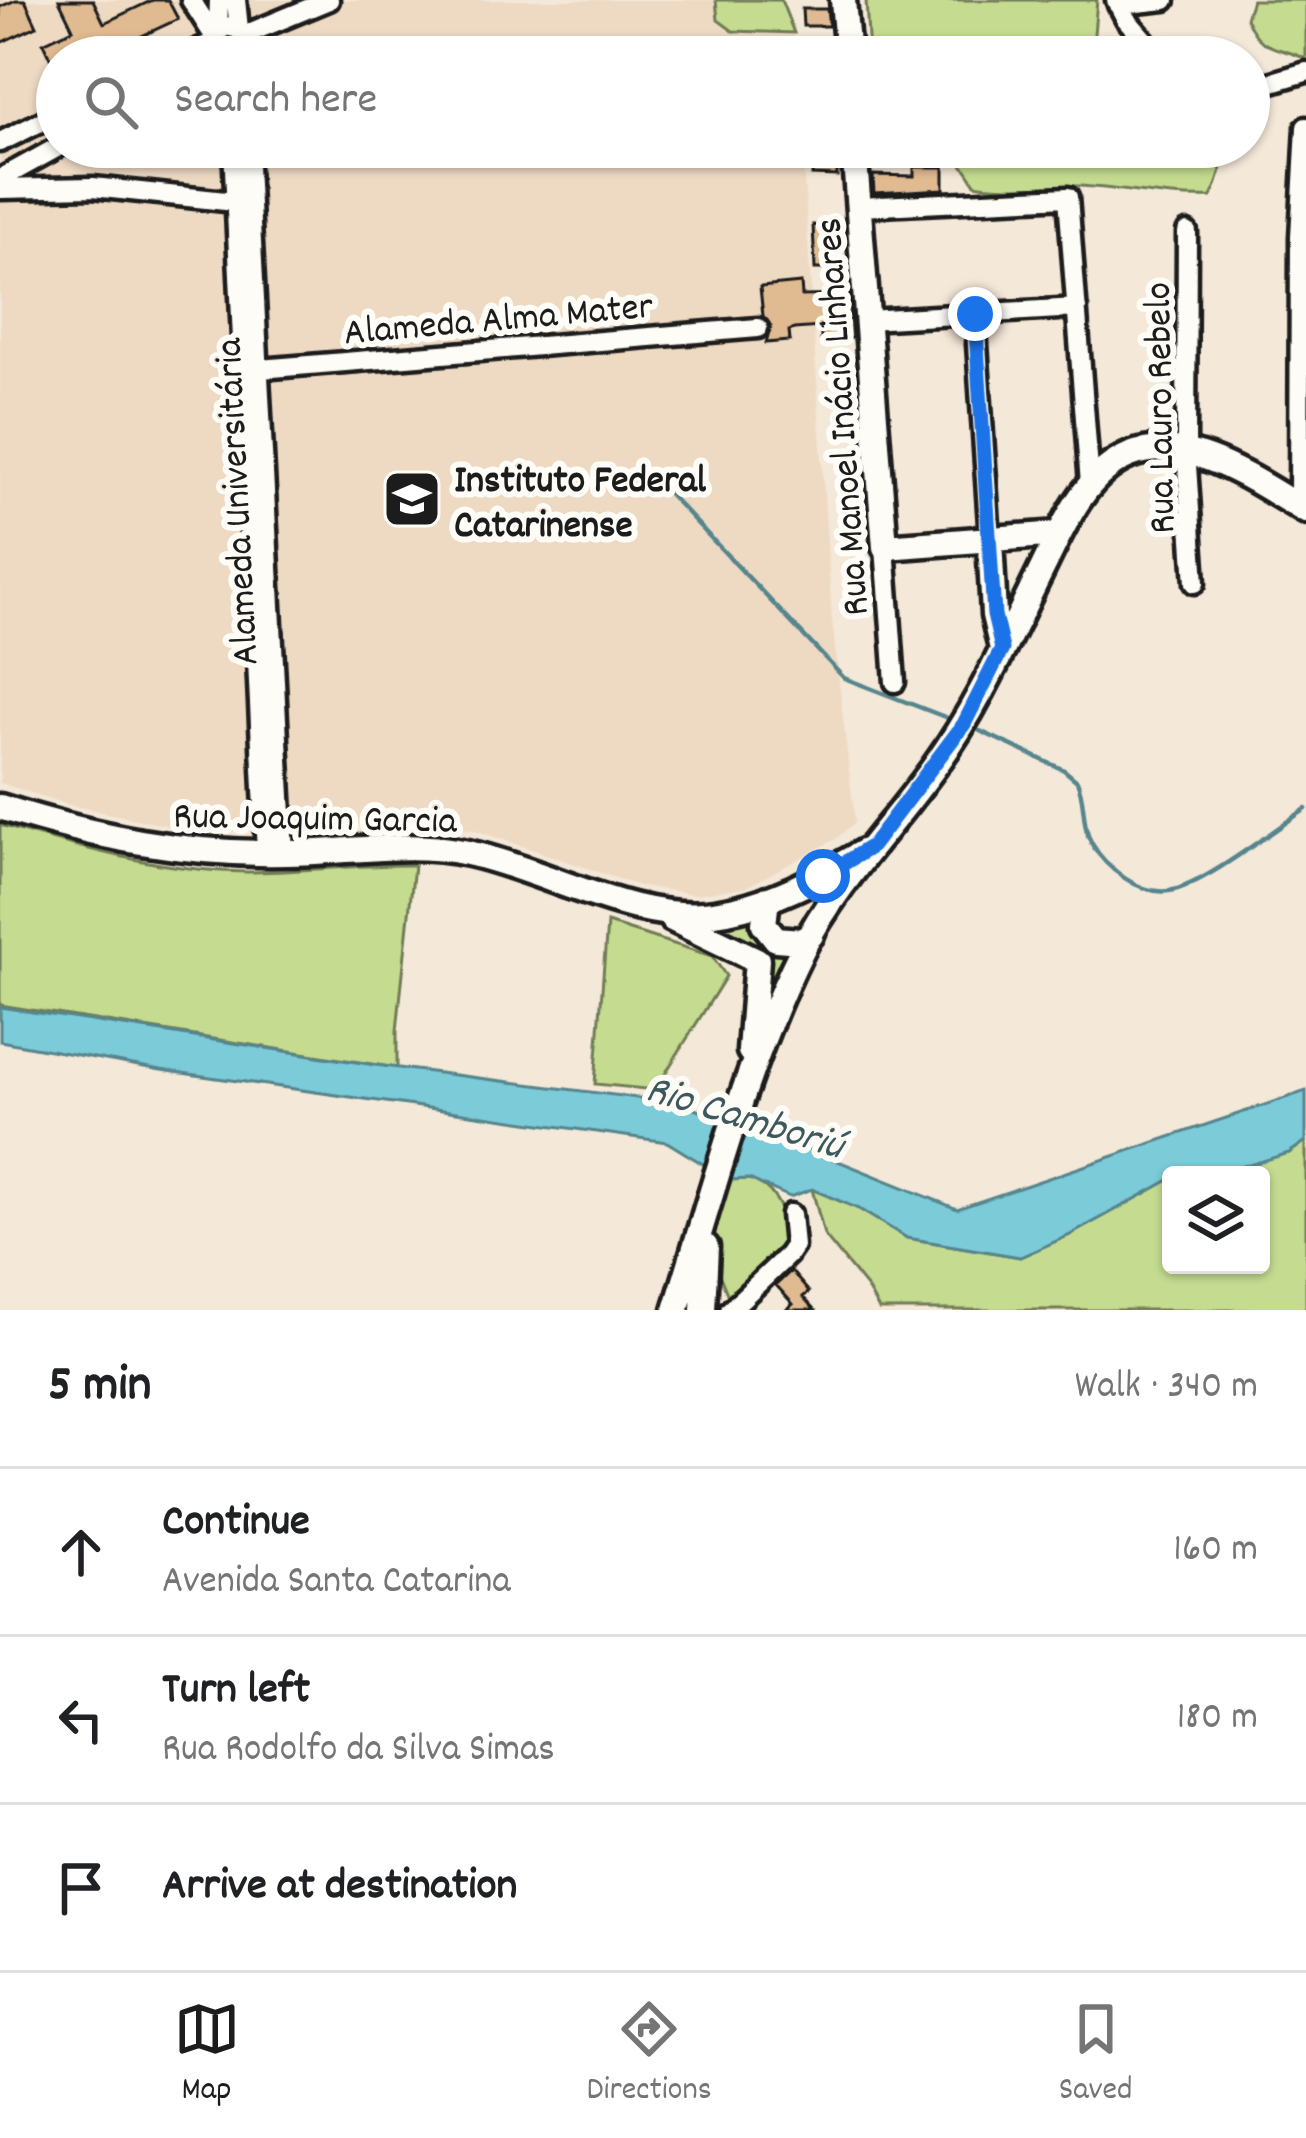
<!DOCTYPE html>
<html lang="en">
<head>
<meta charset="utf-8">
<style>
	body { margin:0; font-family:Dekko,sans-serif; background:#f2f2f2; color:#202124 }
	.controls { position:absolute; right:36px; bottom:36px; display:grid; overflow:hidden; border-radius:12px; box-shadow:0 3px 9px #0004 }
	.controls button { width:108px; height:108px; display:grid; place-items:center; padding:0; border:0; border-bottom:3px solid #e0e0e0; background:#fff; color:#202124; font:60px sans-serif }
	.stop { position:absolute; width:36px; height:36px; margin:-27px; border:9px solid #1a73e8; border-radius:50%; background:#fff }
	.stop.end { background:#1a73e8; border-color:#fff; box-shadow:0 3px 12px #0008 }
	.list { margin:0; padding:0; list-style:none }
	h2 { display:flex; justify-content:space-between; align-items:center; height:156px; margin:0; padding:0 48px; font-size:51px }
	h2 small { font-size:39px; font-weight:400; color:#757577 }
	.list li { display:grid; grid-template-columns:78px 1fr auto; gap:36px; align-items:center; box-sizing:border-box; height:168px; padding:0 48px; border-top:3px solid #e0e0e0 }
	.list b { display:block; font-size:45px; white-space:nowrap }
	.list p { margin:0; font-size:39px; white-space:nowrap; color:#757577 }
	.list em { font-size:39px; font-style:normal; color:#757577 }
	.icon { flex:none; width:66px; height:66px; fill:none; stroke:currentColor; stroke-width:2; stroke-linecap:round; stroke-linejoin:round }
	.map { position:relative; flex:none; width:1306px; height:1310px; overflow:hidden }
	.search { position:absolute; background:#fff; box-shadow:0 3px 9px #0004; left:36px; right:36px; top:36px; height:132px; display:flex; align-items:center; gap:30px; box-sizing:border-box; padding:0 42px; border-radius:66px; color:#757577; font-size:45px }
	.sheet { height:660px; background:#fff }
	nav { display:flex; justify-content:space-around; align-items:center; box-sizing:border-box; height:168px; border-top:3px solid #e0e0e0; background:#fff; font-size:33px; color:#757577 }
	nav a { display:grid; justify-items:center; gap:6px }
	nav .on { color:#1c1c1c }
	.map>svg:first-child { display:block }
</style>
</head>
<body>
<div class="map">
<svg width="1306" height="1310" viewBox="0 0 1306 1310">
	<rect width="100%" height="100%" fill="#f4e8d8"/>
	<filter id="ink" filterUnits="userSpaceOnUse"><feTurbulence type="fractalNoise" baseFrequency=".00833" numOctaves="2"/><feDisplacementMap in="SourceGraphic" scale="24" xChannelSelector="R" yChannelSelector="G"/><feConvolveMatrix kernelMatrix="1 2 1 2 8 2 1 2 1" color-interpolation-filters="sRGB"/></filter>
	<g filter="url(#ink)">
		<path fill="#eedac3" d="M0 0H716L718 20 733 31 794 33 795 57H57V147H802L832 620 855 822 836 839 746 887 694 894 639 886 475 830 412 822 251 831 173 827 69 805 0 783Z"/>
		<path fill="#c4db90" stroke="#707c56" stroke-width="3" d="M716 0H781L794 33 733 31 718 20Z
			M866 0H1097L1092 57H869Z
			M1252 0H1306V59C1275 44 1262 54 1246 18Z
			M901 147H1093C1111 155 1128 161 1144 147H1222C1224 166 1219 180 1211 197 1167 199 1123 188 1079 186 1044 185 1010 190 975 184 955 147 943 150 904 150Z
			M0 825C81 848 161 871 246 872 302 872 358 864 414 865L397 1031V1068L0 1005Z
			M752 917 753 923 792 952 758 1025 767 977 693 920Z
			M607 923 712 956 726 976 655 1090 595 1084Z
			M1306 1141V1310H879L867 1288 824 1235 812 1189 859 1209 907 1238 1020 1257 1070 1235 1171 1179V1265H1261V1175H1186L1289 1153Z
			M749 1179C777 1187 783 1213 792 1238L730 1301 719 1274 707 1258 729 1180Z"/>
		<path fill="#7ccbd9" stroke="#56858d" stroke-width="3" d="M0 1007 375 1065 677 1103 796 1144 957 1209 1306 1091V1141L1289 1153 1249 1165 1171 1175V1179L1070 1235 1020 1257 907 1238 859 1209 812 1189 790 1197 749 1179 729 1180 667 1142 161 1070 0 1041Z"/>
		<g fill="none" stroke-linecap="round" stroke-linejoin="round">
			<path stroke="#56858d" stroke-width="4.5" d="M654 478 844 678 950 719
				M980 731 1064 770 1077 781C1086 800 1081 825 1092 844 1106 868 1139 895 1169 891 1203 886 1274 829 1306 809"/>
		</g>
		<path fill="#e0ba91" stroke="#1c1c1c" stroke-width="3" d="M16 0H25L37 26 0 43V7Z
			M59 0H93L104 23 153 0H168L178 19 118 47 114 40 79 57H57V73L43 43 73 29Z
			M802 9H827L829 26H803Z
			M813 158 837 159V176L812 175Z
			M914 167H944V189L874 193 873 175 914 176Z
			M813 225 835 227 837 269H815Z
			M801 283 802 296 848 295 852 338 821 340V327L794 329 789 331 790 341 766 343 771 326 763 316 760 287Z
			M791 1271 809 1292 803 1297 815 1310H786L793 1304 776 1285Z"/>
		<g fill="none" stroke-linecap="round" stroke-linejoin="round">
			<defs>
				<path id="minor" d="M191 0 214 36 215 50 221 57
					M236 0 239 29
					M1116 0 1126 19 1159 57
					M1118 5 1165 0
					M218 30 219 0
					M244 35 329 0
					M214 36 225 26 239 29 246 42 237 57
					M181 57 212 43
					M1249 89 1306 72
					M0 142 57 114
					M233 147 266 853
					M247 147 284 854
					M0 179 58 147
					M0 189 93 187 235 202
					M859 207 1068 197 1090 484
					M1187 232 1186 451 1195 583
					M975 314 990 540
					M867 320 1077 308
					M248 370 758 328
					M1299 507 1300 237 1306 127
					M885 547 895 682
					M730 1310 788 1255 794 1246 791 1214"/>
				<path id="major" d="M843 0 848 57
					M854 147 885 547 1059 534
					M990 540 994 615 1002 649
					M0 807C95 837 186 855 286 853 345 853 410 840 468 853 546 870 635 924 714 913 769 906 818 878 865 851
					M767 899 764 924 776 939 801 941 811 935
					M672 919 757 960 750 1051
					M676 1310C714 1188 745 1065 802 950 835 884 892 826 935 766 980 704 1009 635 1043 567 1064 525 1084 474 1130 455 1190 432 1257 483 1306 511
					M703 1310 706 1247"/>
			</defs>
			<use href="#minor" stroke="#1c1c1c" stroke-width="27"/>
			<use href="#major" stroke="#1c1c1c" stroke-width="33"/>
			<use href="#minor" stroke="#fdfcf7" stroke-width="18"/>
			<use href="#major" stroke="#fdfcf7" stroke-width="24"/>
		</g>
	</g>
	<g fill="none" stroke-linecap="round" stroke-linejoin="round" filter="url(#ink)">
		<path stroke="#1a73e8" stroke-width="15" d="M823 876 872 846 964 724 1002 649 994 615 975 314"/>
	</g>
	<defs>
		<symbol id="university-square" viewBox="-11 -11 22 22"><rect x="-9" y="-9" width="18" height="18" rx="4" fill="#1c1c1c" stroke="#fdfcf7"/><path d="M0-5L7-2L0 1L-7-2ZM-4 1L0 2.5L4 1V4Q0 6-4 4Z" fill="#fff"/></symbol>
	</defs>
	<g fill-rule="evenodd">
		<use href="#university-square" x="379" y="466" width="66" height="66"/>
	</g>
	<g text-anchor="middle" stroke-width="12" stroke-linejoin="round" paint-order="stroke">
		<g font-size="39" fill="#1c1c1c" stroke="#fdfcf7">
			<text transform="translate(498 316) rotate(-5)" y="14">Alameda Alma Mater</text>
			<text transform="translate(1157 408) rotate(-91)" y="14">Rua Lauro Rebelo</text>
			<text transform="translate(839 417) rotate(-94)" y="14">Rua Manoel Inácio Linhares</text>
			<text transform="translate(234 502) rotate(-93)" y="14">Alameda Universitária</text>
			<text transform="translate(315 815) rotate(1)" y="14">Rua Joaquim Garcia</text>
		</g>
		<g font-size="39" font-weight="bold" fill="#1c1c1c" stroke="#fdfcf7" text-anchor="start">
			<text x="454" y="491">Instituto Federal<tspan x="454" dy="45">Catarinense</tspan></text>
		</g>
		<g font-size="42" font-style="italic" fill="#3e595e" stroke="#fdfcf7">
			<text transform="translate(746 1114) rotate(17)" y="15">Rio Camboriú</text>
		</g>
	</g>
</svg>
<div class="controls">
<button><svg class="icon" aria-label="layers" viewBox="0 0 24 24"><path d="M12 4l9 5-9 5-9-5zM3 14l9 5 9-5"/></svg></button>
</div>
<div class="stop" style="left:823px;top:876px"></div>
<div class="stop end" style="left:975px;top:314px"></div>
<div class="search"><svg class="icon" aria-label="search" viewBox="0 0 24 24"><circle cx="10" cy="10" r="6"/><path d="M15 15l6 6"/></svg>Search here</div>
</div>
<section class="sheet">
<h2>5 min<small>Walk · 340 m</small></h2>
<ul class="list">
<li><svg class="icon" aria-label="ahead" viewBox="0 0 24 24"><path d="M12 20V5M6 11l6-6 6 6"/></svg><div><b>Continue</b><p>Avenida Santa Catarina</p></div><em>160 m</em></li>
<li><svg class="icon" aria-label="left" viewBox="0 0 24 24"><path d="M17 20v-9H6M10 6l-5 5 5 5"/></svg><div><b>Turn left</b><p>Rua Rodolfo da Silva Simas</p></div><em>180 m</em></li>
<li><svg class="icon" aria-label="arrive" viewBox="0 0 24 24"><path d="M6 21V4h12l-3 4 3 4H6"/></svg><div><b>Arrive at destination</b></div></li>
</ul>
</section>
<nav>
<a class="on"><svg class="icon" aria-label="map" viewBox="0 0 24 24"><path d="M3 6l6-2 6 2 6-2v14l-6 2-6-2-6 2zM9 4v14M15 6v14"/></svg>Map</a>
<a><svg class="icon" aria-label="directions" viewBox="0 0 24 24"><path d="M12 3l9 9-9 9-9-9zM9 14v-3h6M13 9l2 2-2 2"/></svg>Directions</a>
<a><svg class="icon" aria-label="saved" viewBox="0 0 24 24"><path d="M7 4h10v16l-5-4-5 4z"/></svg>Saved</a>
</nav>
</body>
</html>
